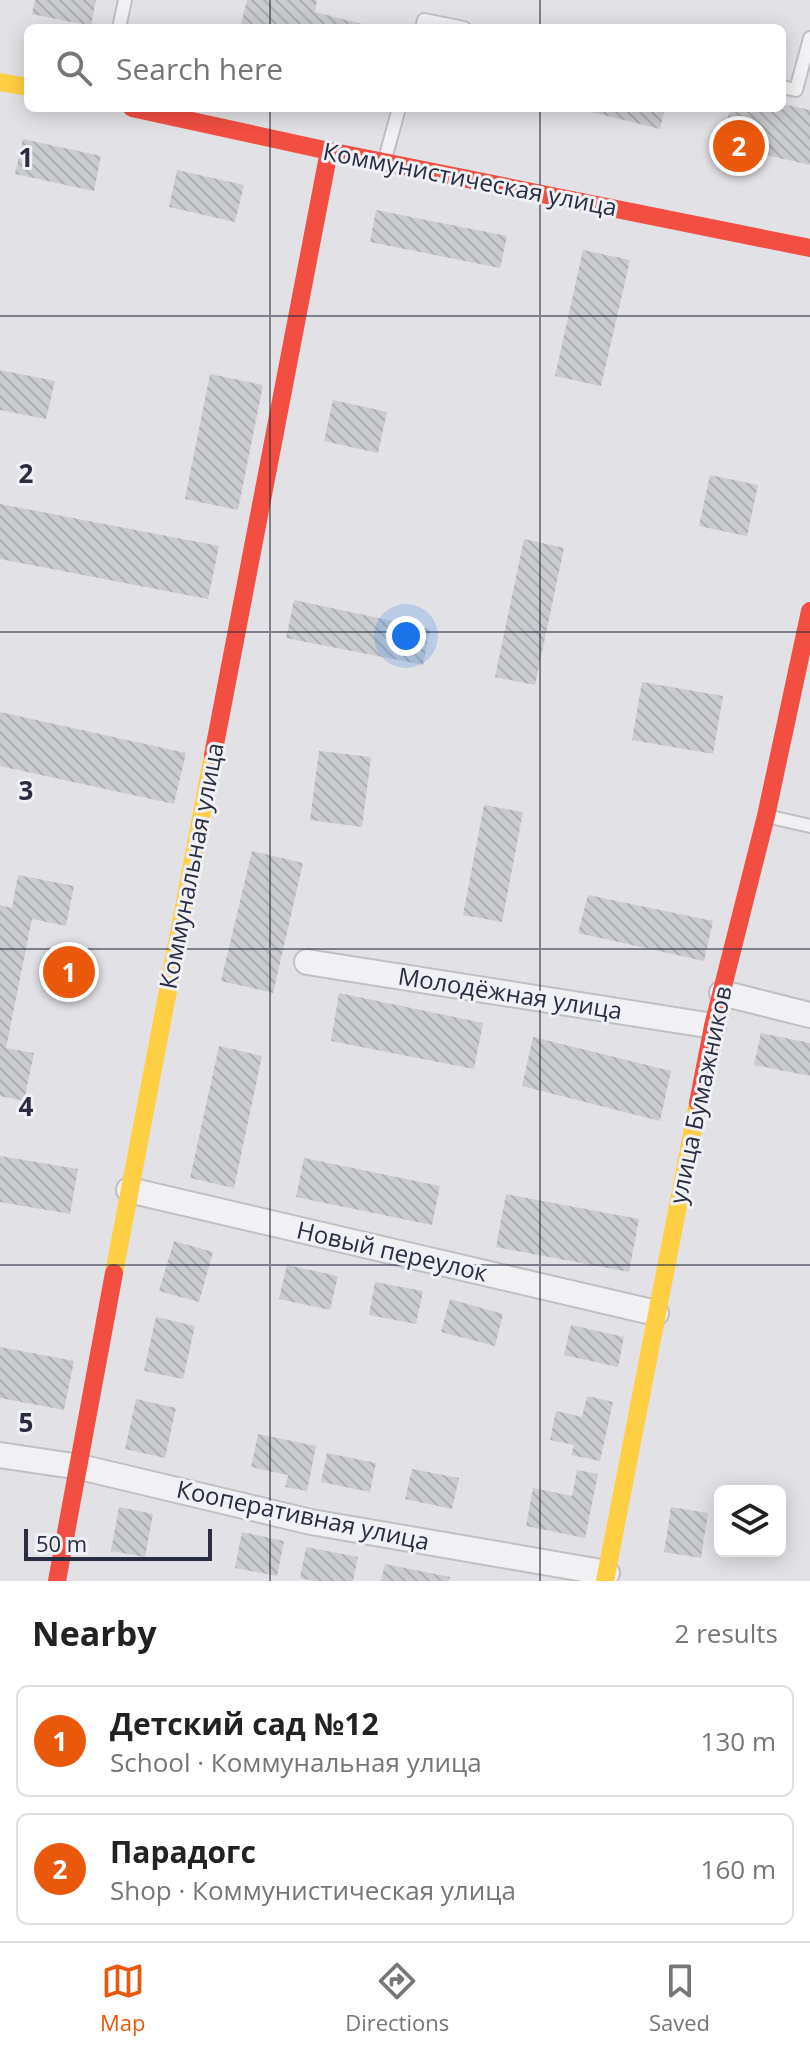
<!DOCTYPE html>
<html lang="en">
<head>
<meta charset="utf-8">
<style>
	body { margin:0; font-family:"Open Sans",sans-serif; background:#f2f2f2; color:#222 }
	.controls { position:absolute; right:24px; bottom:24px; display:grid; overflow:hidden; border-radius:12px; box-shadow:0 4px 20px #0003 }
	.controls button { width:72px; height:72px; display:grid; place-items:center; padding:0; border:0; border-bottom:2px solid #e0e0e0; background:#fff; color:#222; font:40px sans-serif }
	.scale { position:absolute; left:24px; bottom:20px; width:188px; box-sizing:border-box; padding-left:8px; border:4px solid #292d3f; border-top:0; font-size:22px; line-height:28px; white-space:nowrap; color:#292d3f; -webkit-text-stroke:6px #eff1f6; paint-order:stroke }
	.you { position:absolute; left:406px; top:636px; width:28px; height:28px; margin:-20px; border:6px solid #fff; border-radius:50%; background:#1a73e8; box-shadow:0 0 0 12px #1a73e833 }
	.badge { display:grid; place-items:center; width:52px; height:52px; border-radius:50%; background:#ea580c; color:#fff; font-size:26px; font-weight:700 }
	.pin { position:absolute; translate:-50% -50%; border:4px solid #fff; box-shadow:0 2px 8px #0006 }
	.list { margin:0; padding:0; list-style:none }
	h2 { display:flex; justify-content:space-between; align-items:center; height:104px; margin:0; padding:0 32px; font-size:34px }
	h2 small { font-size:26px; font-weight:400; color:#767676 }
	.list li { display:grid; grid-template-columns:52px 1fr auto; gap:24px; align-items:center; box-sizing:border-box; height:112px; margin:0 16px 16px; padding:0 16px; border:2px solid #e0e0e0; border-radius:12px }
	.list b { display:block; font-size:30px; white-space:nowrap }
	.list p { margin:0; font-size:26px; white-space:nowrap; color:#767676 }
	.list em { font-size:26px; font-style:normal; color:#767676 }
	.icon { flex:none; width:44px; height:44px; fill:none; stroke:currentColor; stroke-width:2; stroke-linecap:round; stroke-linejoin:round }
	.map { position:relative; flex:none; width:810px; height:1581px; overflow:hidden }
	.search { position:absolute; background:#fff; box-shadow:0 4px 20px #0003; left:24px; right:24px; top:24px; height:88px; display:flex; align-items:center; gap:20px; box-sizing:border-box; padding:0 28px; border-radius:12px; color:#767676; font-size:30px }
	.sheet { height:360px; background:#fff }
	nav { display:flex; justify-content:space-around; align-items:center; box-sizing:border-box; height:112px; border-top:2px solid #e0e0e0; background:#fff; font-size:22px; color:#767676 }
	nav a { display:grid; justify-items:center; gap:4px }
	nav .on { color:#ea580c }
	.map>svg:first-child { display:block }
</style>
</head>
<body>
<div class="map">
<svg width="810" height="1581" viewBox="0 0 810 1581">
	<defs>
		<pattern id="building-back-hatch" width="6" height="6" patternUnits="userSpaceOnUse" patternTransform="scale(2)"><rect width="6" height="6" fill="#cacbce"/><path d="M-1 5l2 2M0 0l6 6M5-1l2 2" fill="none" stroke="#aeafb2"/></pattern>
	</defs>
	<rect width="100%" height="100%" fill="#e2e2e6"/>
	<path fill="url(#building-back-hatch)" d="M35 0H96L91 26 32 14Z
		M247 0H317L315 12 378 28H240Z
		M782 104 810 110V165L722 145 730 108H782Z
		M575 108H665L660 129Z
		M23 139 101 156 94 191 15 174Z
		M177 170 244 185 235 222 169 207Z
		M376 210 507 236 500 268 370 242Z
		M583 250 630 260 601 386 555 376Z
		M0 370 55 381 46 419 0 410Z
		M210 374 263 385 238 510 185 499Z
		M333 400 387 412 378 453 324 441Z
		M710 475 758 485 747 536 699 526Z
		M0 504 219 546 208 599 0 559Z
		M524 539 564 548 535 685 495 677Z
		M294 600 430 629 423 665 286 638Z
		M642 682 723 696 713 754 632 740Z
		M0 712 186 753 174 804 0 766Z
		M319 751 371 757 362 827 310 820Z
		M484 805 523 812 502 922 463 915Z
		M252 851 303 863 273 993 221 981Z
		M18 875 74 886 66 926 32 919 6 1048 34 1053 24 1101 0 1096V905L12 908Z
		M588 895 713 921 704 961 578 933Z
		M339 993 483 1023 474 1069 331 1041Z
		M761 1033 810 1043V1076L754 1065Z
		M533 1037 671 1071 660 1121 522 1086Z
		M219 1046 262 1056 234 1188 190 1178Z
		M0 1156 78 1169 70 1214 0 1202Z
		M304 1158 440 1186 432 1225 296 1197Z
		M506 1194 639 1219 629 1272 496 1247Z
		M174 1241 213 1252 199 1302 159 1291Z
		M287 1265 338 1276 330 1310 279 1299Z
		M375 1282 423 1291 416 1324 369 1315Z
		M450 1299 503 1314 495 1346 441 1332Z
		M156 1317 195 1326 183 1379 144 1371Z
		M571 1325 624 1337 618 1367 564 1355Z
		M0 1347 74 1361 64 1410 0 1398Z
		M587 1396 613 1402 600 1461 571 1455 574 1445 550 1440 556 1411 582 1417Z
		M136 1399 176 1408 165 1458 125 1449Z
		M258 1434 316 1446 307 1491 285 1487 288 1475 251 1467Z
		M327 1453 376 1463 370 1492 321 1482Z
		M412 1469 459 1478 452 1509 405 1499Z
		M577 1470 598 1474 585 1538 526 1526 533 1488 572 1496Z
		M119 1507 153 1514 145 1557 111 1551Z
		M671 1507 708 1513 701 1558 664 1552Z
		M242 1532 284 1541 277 1576 235 1568Z
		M306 1547 358 1557 353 1581H314L300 1578Z
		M385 1564 450 1577 449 1581H381Z"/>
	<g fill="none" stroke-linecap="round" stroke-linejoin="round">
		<defs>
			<path id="lane" d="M119 28 125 0
				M422 28 424 20 464 28
				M782 87 796 90 810 38
				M385 159 399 108
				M766 816 810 826"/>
			<path id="street" d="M307 962 713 1026
				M722 993 810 1015
				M129 1190 656 1313
				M0 1455 80 1467 311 1522 607 1573"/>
		</defs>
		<use href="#lane" stroke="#c0c0c4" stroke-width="16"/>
		<use href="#street" stroke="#c0c0c4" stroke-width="28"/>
		<use href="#lane" stroke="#f1f1f3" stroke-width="12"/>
		<use href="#street" stroke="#f1f1f3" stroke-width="24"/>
		<path stroke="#ffcf43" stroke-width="18" d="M0 82 28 87
			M114 1273 213 755
			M605 1581 698 1103"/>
		<path stroke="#f24e42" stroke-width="18" d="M132 108 329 151 810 248
			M213 755 329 151
			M698 1103 713 1026 766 816 810 611
			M57 1581 114 1273"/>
	</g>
	<path fill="none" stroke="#292d3f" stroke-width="2" stroke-opacity="0.55" d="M270 0V28M540 0V28M270 108V1581M540 108V1581M0 316H810M0 632H810M0 949H810M0 1265H810"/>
	<g text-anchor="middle" stroke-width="6" stroke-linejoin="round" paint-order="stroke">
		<g font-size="24" fill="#292d3f" stroke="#eff1f6">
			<text transform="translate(470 180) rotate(11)" y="8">Коммунистическая улица</text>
			<text transform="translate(192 866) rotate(-79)" y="8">Коммунальная улица</text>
			<text transform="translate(510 994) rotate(9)" y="8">Молодёжная улица</text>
			<text transform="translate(701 1095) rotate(-78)" y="8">улица Бумажников</text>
			<text transform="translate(392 1252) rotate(13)" y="8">Новый переулок</text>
			<text transform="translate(303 1516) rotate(12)" y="8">Кооперативная улица</text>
		</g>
	</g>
	<g font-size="26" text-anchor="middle" font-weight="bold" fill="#292d3f" stroke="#eff1f6" stroke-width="6" stroke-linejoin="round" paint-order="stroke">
		<text x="26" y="167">1</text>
		<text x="26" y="483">2</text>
		<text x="26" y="800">3</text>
		<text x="26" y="1116">4</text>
		<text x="26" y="1432">5</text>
	</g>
</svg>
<div class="controls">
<button><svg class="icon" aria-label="layers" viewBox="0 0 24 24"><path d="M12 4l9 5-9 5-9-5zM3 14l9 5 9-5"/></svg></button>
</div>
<div class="scale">50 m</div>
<div class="you"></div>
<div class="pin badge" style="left:69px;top:972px">1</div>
<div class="pin badge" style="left:739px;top:146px">2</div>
<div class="search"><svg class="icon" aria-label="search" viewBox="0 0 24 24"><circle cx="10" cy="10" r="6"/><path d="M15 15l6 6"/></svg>Search here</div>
</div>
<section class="sheet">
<h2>Nearby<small>2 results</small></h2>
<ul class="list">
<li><span class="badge">1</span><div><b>Детский сад №12</b><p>School · Коммунальная улица</p></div><em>130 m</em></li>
<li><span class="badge">2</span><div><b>Парадогс</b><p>Shop · Коммунистическая улица</p></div><em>160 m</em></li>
</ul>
</section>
<nav>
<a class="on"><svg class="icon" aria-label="map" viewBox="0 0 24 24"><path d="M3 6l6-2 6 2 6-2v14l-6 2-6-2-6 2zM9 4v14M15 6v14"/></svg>Map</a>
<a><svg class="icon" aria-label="directions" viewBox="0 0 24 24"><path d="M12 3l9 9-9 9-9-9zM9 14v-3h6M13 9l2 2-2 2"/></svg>Directions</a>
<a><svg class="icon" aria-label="saved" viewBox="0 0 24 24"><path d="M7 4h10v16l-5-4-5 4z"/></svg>Saved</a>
</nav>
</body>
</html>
